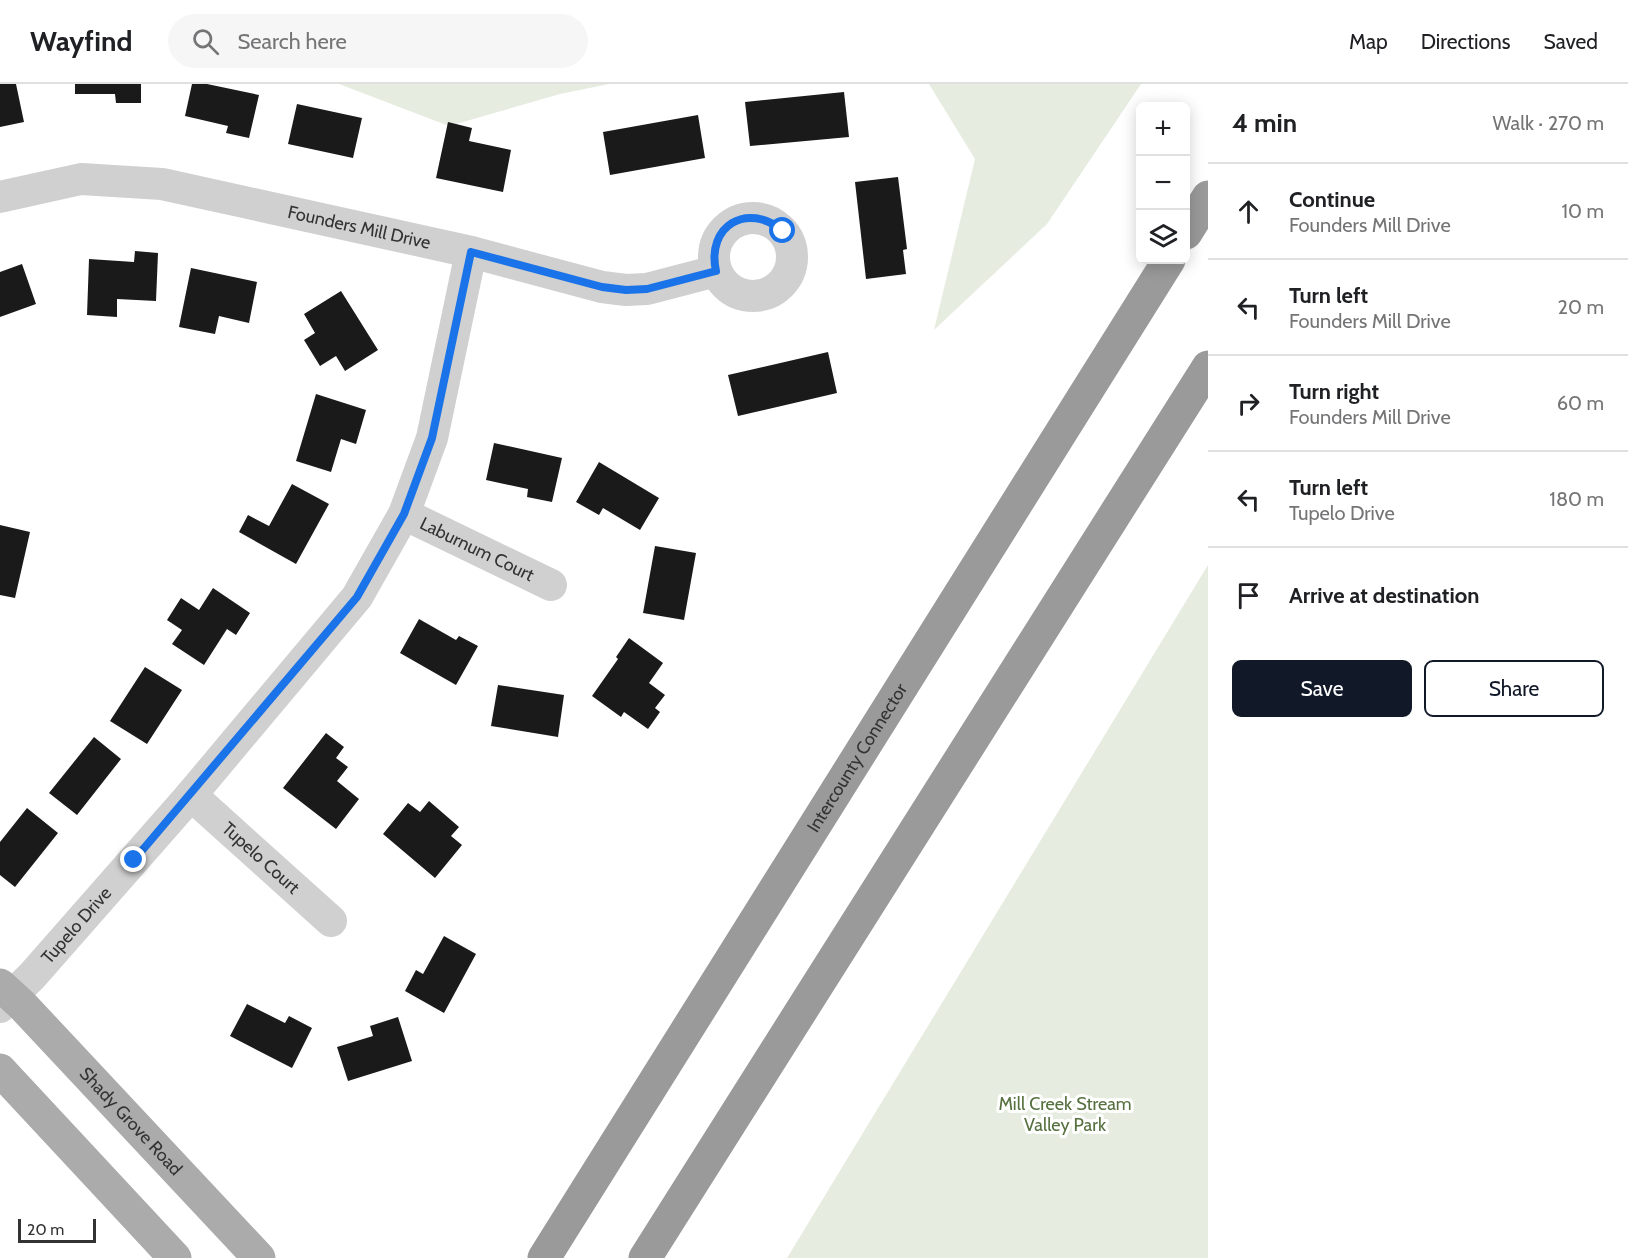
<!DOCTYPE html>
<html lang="en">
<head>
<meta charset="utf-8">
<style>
	body { margin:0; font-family:Cabin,sans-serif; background:#f6f6f6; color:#202124 }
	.controls { position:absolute; right:18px; top:18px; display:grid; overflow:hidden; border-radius:9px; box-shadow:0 3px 15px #0003 }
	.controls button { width:54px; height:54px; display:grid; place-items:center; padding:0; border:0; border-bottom:2px solid #e0e0e0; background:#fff; color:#202124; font:30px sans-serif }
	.scale { position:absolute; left:18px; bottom:15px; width:78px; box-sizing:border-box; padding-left:6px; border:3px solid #333; border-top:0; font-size:16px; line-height:21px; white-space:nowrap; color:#333; -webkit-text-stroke:4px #fff; paint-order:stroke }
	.stop { position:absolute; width:18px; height:18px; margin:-14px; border:4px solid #1a73e8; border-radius:50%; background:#fff }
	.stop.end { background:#1a73e8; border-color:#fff; box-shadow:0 2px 6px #0008 }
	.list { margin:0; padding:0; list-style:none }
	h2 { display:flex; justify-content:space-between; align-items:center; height:78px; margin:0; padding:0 24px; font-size:26px }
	h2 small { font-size:20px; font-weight:400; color:#757577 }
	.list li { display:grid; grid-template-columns:39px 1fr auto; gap:18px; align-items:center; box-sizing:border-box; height:96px; padding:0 24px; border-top:2px solid #e0e0e0 }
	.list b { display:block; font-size:22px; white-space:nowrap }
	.list p { margin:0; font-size:20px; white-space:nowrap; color:#757577 }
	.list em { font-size:20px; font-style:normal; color:#757577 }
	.actions { display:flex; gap:12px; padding:18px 24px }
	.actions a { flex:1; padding:14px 0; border:2px solid #111827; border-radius:9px; text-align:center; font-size:21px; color:#111827 }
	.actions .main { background:#111827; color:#fff }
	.icon { flex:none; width:33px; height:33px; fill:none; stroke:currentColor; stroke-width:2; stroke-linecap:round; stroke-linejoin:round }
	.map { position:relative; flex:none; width:1208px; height:1174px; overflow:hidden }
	header { display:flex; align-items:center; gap:36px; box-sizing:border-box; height:84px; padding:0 30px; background:#fff; border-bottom:2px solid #e0e0e0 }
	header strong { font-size:28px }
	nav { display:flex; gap:33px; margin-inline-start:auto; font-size:21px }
	.search { width:420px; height:54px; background:#f6f6f6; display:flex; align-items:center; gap:15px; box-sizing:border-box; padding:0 21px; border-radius:33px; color:#757577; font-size:22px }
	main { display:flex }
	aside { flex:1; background:#fff }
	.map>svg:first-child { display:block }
</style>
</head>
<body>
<header>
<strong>Wayfind</strong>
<div class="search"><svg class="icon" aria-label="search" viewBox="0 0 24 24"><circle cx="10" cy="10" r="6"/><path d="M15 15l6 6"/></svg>Search here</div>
<nav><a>Map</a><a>Directions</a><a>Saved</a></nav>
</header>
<main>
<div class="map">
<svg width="1208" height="1174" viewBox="0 0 1208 1174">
	<rect width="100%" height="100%" fill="#fff"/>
	<path fill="#e6ecdf" d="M339 0H609L560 10 449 42Z
		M929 0H1141L1047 140 934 246 975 75Z
		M1208 481V1174H787Z"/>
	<path fill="#1a1a1a" d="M0 0H16L24 38 0 43Z
		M75 0H141V19H116L115 10H75Z
		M192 0H207L259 11 249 54 226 49 228 42 185 32Z
		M844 8 849 53 750 62 745 18Z
		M297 20 362 34 353 74 288 60Z
		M698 31 705 74 610 91 603 48Z
		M448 38 472 44 469 57 511 66 503 108 436 94Z
		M898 93 907 165 903 166 906 190 866 195 855 98Z
		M135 167 158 169 156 217 117 215V233L87 231 89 175 134 178Z
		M22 180 36 220 0 233V188Z
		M191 184 257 198 249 239 219 232 215 250 179 243Z
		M341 207 378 266 345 287 336 272 320 282 304 256 315 249 304 230Z
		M828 268 837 309 738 332 728 291Z
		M316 310 366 326 356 360 341 355 331 388 296 377Z
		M494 359 562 374 552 418 527 413 528 405 486 396Z
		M599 378 659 414 640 446 603 424 599 431 576 418Z
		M292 400 329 420 296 480 239 448 248 431 269 442Z
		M0 441 30 448 15 514 0 511Z
		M655 462 696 469 684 536 643 529Z
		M213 504 250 529 236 551 227 545 204 581 172 560 182 546 167 536 181 514 199 526Z
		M419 535 456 556 459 552 478 562 456 601 400 569Z
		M629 554 663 579 649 599 665 611 655 624 660 628 648 645 624 628 621 633 592 612 618 575 616 573Z
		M145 583 182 606 147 660 110 637Z
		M498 601 564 611 558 653 491 642Z
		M326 649 344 663 336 674 348 683 337 697 359 715 336 745 283 704Z
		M94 653 121 675 77 731 49 709Z
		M429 717 459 743 451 752 462 761 435 794 383 750 408 719 420 728Z
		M27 724 58 749 15 803 0 791V758Z
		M444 852 476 870 444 929 405 907 416 886 423 890Z
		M247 920 285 939 289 932 312 944 292 984 230 952Z
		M398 933 412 977 348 997 337 963 373 952 370 942Z"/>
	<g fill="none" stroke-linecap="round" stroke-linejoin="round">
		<g stroke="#d0d0d0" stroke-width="32">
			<path id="s1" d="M0 113 81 95 162 100 471 168 602 203 626 206 647 205 716 187"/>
			<circle cx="753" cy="173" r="39"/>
			<path id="s2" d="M404 430 551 501"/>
			<path id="s3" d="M191 711 331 837"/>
			<path id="s4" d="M0 923 32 892 191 711 357 513 404 430 432 354 471 168"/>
		</g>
		<g stroke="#ababab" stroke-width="33">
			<path id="s5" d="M0 901 22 921 259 1174"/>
			<path d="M0 986 175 1174"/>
		</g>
		<g stroke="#9a9a9a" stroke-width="33">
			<path d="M1186 149 1208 113"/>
			<path id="s6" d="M544 1174 1169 176"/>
			<path d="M645 1174 1208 283"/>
		</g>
	</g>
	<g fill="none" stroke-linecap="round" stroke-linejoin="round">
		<path stroke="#1a73e8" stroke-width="8" d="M134 776 357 513 404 430 432 354 471 168 602 203 626 206 647 205 716 187C706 142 747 117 783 147"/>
	</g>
	<g text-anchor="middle" stroke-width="6" stroke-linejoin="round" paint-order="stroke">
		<g font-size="18" fill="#333" stroke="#fff">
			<text dy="6" stroke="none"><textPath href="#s1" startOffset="366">Founders Mill Drive</textPath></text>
			<text dy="6" stroke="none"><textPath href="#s2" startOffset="81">Laburnum Court</textPath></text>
			<text dy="6" stroke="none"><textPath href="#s6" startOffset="590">Intercounty Connector</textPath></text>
			<text dy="6" stroke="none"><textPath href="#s3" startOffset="94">Tupelo Court</textPath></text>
			<text dy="6" stroke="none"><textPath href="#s4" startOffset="112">Tupelo Drive</textPath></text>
			<text dy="6" stroke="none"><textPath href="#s5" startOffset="189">Shady Grove Road</textPath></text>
		</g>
		<g font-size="18" fill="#56703f" stroke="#fff">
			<text x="1065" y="1026">Mill Creek Stream<tspan x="1065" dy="21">Valley Park</tspan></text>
		</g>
	</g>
</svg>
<div class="controls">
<button>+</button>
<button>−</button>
<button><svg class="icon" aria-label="layers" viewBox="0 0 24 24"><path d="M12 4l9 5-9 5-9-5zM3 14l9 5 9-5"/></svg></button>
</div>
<div class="scale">20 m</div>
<div class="stop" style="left:783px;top:147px"></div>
<div class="stop end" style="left:134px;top:776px"></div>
</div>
<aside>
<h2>4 min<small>Walk · 270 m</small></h2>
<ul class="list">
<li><svg class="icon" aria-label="ahead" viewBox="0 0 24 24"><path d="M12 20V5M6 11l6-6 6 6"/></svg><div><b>Continue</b><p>Founders Mill Drive</p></div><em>10 m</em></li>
<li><svg class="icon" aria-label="left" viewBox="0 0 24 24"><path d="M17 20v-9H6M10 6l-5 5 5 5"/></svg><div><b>Turn left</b><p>Founders Mill Drive</p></div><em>20 m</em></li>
<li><svg class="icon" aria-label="right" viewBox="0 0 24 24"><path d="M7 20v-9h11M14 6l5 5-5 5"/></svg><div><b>Turn right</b><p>Founders Mill Drive</p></div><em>60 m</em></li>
<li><svg class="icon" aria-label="left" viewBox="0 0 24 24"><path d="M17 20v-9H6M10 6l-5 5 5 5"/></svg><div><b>Turn left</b><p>Tupelo Drive</p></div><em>180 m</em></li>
<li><svg class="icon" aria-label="arrive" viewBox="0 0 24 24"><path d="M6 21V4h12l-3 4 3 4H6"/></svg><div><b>Arrive at destination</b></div></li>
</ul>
<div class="actions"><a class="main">Save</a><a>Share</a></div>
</aside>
</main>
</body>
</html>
